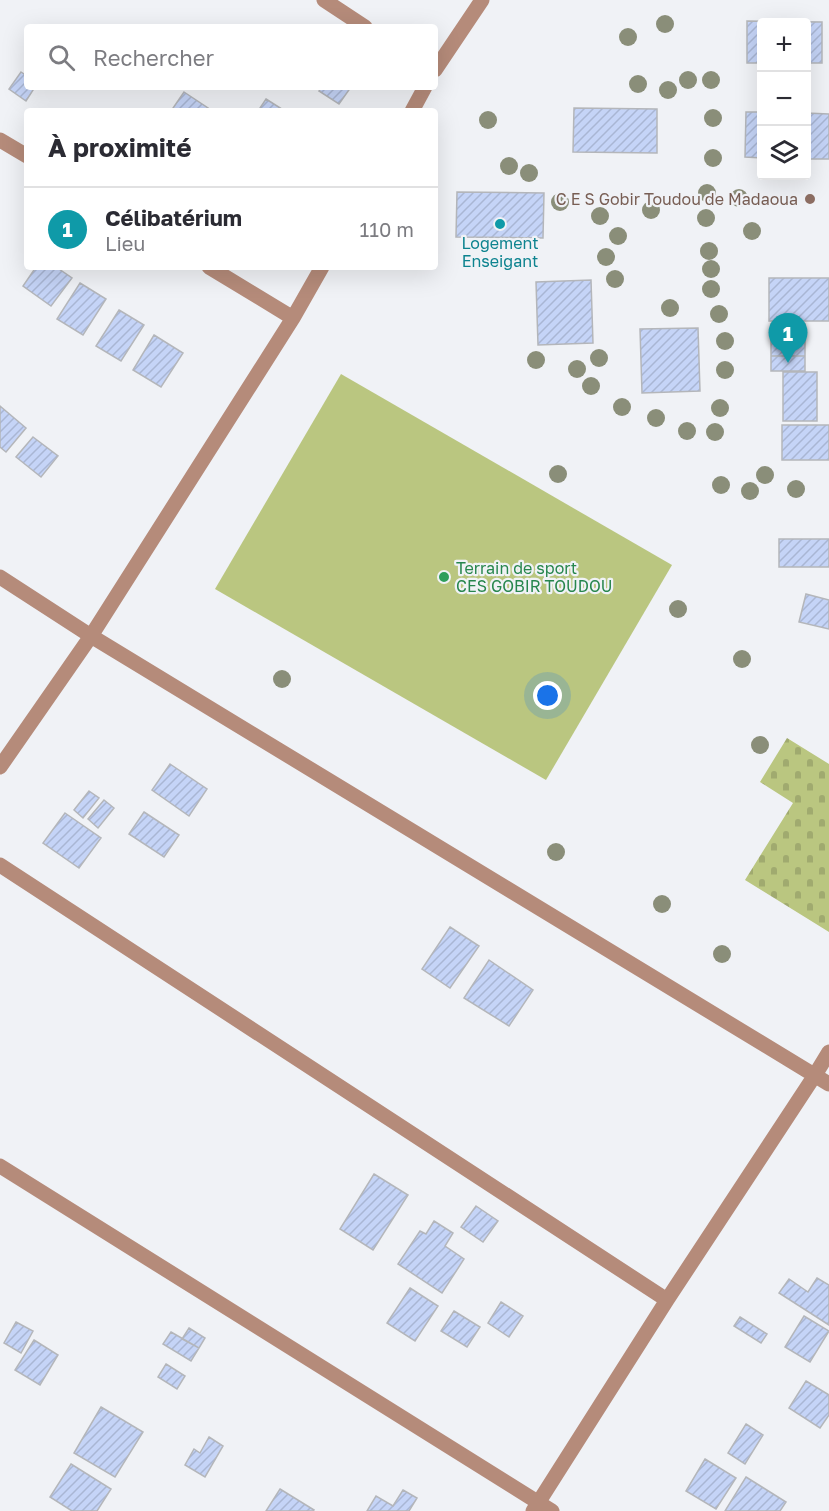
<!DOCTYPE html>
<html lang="fr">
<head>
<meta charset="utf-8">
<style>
	body { margin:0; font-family:"Golos Text",sans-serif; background:#f2f2f3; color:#2b2b33 }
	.controls { position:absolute; right:18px; top:18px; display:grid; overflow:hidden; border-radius:6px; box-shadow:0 6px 24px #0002 }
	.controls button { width:54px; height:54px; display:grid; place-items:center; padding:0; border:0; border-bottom:2px solid #e1e1e2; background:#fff; color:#2b2b33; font:30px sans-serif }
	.you { position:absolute; left:548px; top:696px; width:21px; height:21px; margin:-15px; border:4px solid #fff; border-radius:50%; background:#1a73e8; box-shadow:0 0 0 9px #1a73e833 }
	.badge { display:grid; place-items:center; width:39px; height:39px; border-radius:50%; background:#6a612d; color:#fff; font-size:20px; font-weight:700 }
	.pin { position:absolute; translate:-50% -50px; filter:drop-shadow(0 2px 3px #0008) }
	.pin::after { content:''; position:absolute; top:32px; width:21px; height:18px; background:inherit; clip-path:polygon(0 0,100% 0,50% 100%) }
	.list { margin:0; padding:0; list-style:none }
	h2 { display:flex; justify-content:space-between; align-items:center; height:78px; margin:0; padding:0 24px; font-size:26px }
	h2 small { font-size:20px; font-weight:400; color:#7c7c81 }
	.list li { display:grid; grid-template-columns:39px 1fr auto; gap:18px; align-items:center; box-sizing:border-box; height:84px; padding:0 24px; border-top:2px solid #e1e1e2 }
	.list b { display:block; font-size:22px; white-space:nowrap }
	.list p { margin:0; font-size:20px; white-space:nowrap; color:#7c7c81 }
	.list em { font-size:20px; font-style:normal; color:#7c7c81 }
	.icon { flex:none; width:33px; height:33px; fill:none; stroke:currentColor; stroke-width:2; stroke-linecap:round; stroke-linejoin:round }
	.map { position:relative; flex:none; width:829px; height:1511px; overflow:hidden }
	.search { position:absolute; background:#fff; box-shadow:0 6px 24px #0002; left:24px; top:24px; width:414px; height:66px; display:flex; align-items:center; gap:15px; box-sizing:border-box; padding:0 21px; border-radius:6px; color:#7c7c81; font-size:22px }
	.panel { position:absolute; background:#fff; box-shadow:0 6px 24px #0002; left:24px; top:108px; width:414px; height:162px; border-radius:6px }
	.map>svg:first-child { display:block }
</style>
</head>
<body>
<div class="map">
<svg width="829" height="1511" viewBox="0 0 829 1511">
	<defs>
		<pattern id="cemetery-stones" width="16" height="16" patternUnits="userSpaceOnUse" patternTransform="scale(1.5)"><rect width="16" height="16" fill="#bac680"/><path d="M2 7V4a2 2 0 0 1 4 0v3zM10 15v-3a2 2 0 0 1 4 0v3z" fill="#a0aa6f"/></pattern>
		<pattern id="building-hatch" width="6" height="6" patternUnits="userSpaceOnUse" patternTransform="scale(1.5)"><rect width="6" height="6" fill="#c5d4f7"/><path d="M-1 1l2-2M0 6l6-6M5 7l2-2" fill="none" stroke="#a9b6d4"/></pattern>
	</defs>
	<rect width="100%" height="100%" fill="#f0f2f6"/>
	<path fill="#bac680" d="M341 374 672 565 546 780 215 589Z"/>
	<path fill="url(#cemetery-stones)" d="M787 738 829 764V932L745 880 793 803 760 782Z"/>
	<path fill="url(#building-hatch)" stroke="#b4b6ba" stroke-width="1.5" d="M747 21 822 22V63H806V22H762V63H747Z
		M21 72 27 76V87H35L26 101 9 89Z
		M322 87H351L339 104 319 91Z
		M184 92 208 108 206 111H171Z
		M266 99 285 111H258Z
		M574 108 657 109V153L573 152Z
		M746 112H762V158L745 157Z
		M806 113 829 114V159H806Z
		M457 192 544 193 543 238 456 237Z
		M36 267H56L72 278 51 306 23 286Z
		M769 278H829V321H769Z
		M591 280 593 343 538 345 536 282Z
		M80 283 106 299 83 335 57 319Z
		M119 310 144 325 121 361 96 346Z
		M771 324H805V356H771Z
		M698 328 700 391 642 393 640 329Z
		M154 335 183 353 161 387 133 370Z
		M771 356H805V371H771Z
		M783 372H817V421H783Z
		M0 406 26 428 6 452 0 447Z
		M782 425H829V460H782Z
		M33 437 58 456 41 477 16 457Z
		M779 539H829V567H779Z
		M806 594 829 600V629L799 622Z
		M170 764 207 789 189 816 152 790Z
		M89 791 99 798 83 818 74 810Z
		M104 800 114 808 98 828 88 819Z
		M144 812 179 835 164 857 129 834Z
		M65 813 101 838 79 868 43 843Z
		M450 927 479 946 450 988 422 969Z
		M489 960 533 990 509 1026 464 998Z
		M374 1174 408 1195 373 1250 340 1229Z
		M476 1206 498 1221 483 1242 461 1227Z
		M434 1221 453 1233 445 1246 464 1259 442 1293 398 1264 420 1231 426 1234Z
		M817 1278 829 1285V1325L779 1293 789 1279 808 1292Z
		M410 1288 438 1306 415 1341 387 1323Z
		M501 1302 523 1316 509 1337 488 1323Z
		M454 1311 480 1327 467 1347 441 1331Z
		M804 1316 829 1331 810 1362 785 1347Z
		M740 1317 767 1334 761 1343 734 1326Z
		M16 1322 33 1331 21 1353 4 1343Z
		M189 1328 205 1338 199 1348 182 1339Z
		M171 1332 199 1348 191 1361 163 1344Z
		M34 1340 58 1355 40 1385 15 1370Z
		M166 1364 185 1376 177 1389 158 1377Z
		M806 1381 829 1395V1415L820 1428 789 1408Z
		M101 1407 143 1432 115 1477 74 1453Z
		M746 1424 763 1435 745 1464 728 1453Z
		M209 1437 223 1446 205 1477 185 1465 194 1449 200 1453Z
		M705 1459 736 1478 716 1509 686 1491Z
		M71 1464 111 1489 97 1511H72L50 1497Z
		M746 1477 786 1502 780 1511H725Z
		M280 1489 314 1510 313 1511H266Z
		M403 1490 417 1498 409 1511H367L376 1496 393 1506Z"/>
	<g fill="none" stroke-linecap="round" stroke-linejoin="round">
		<path stroke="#b58b7a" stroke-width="15" d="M324 0 365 27
			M435 70 482 0
			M412 111 425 87
			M0 140 27 156
			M209 267 293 318
			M0 577 91 636 829 1084
			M0 767 91 636 293 318 322 267
			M0 865 667 1300
			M0 1166 552 1511
			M533 1511 667 1300 815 1075 829 1052"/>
	</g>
	<g fill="#8a8e79">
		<circle cx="665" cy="24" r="9"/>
		<circle cx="628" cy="37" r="9"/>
		<circle cx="688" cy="80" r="9"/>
		<circle cx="711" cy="80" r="9"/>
		<circle cx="638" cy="84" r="9"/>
		<circle cx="668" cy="90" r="9"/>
		<circle cx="713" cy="118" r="9"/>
		<circle cx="488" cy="120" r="9"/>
		<circle cx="713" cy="158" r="9"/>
		<circle cx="509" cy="166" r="9"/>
		<circle cx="529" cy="173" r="9"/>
		<circle cx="707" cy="193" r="9"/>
		<circle cx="739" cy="198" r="9"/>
		<circle cx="560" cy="202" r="9"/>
		<circle cx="651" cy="210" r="9"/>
		<circle cx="600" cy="216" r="9"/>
		<circle cx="706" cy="218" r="9"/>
		<circle cx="752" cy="231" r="9"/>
		<circle cx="618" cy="236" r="9"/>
		<circle cx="709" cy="251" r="9"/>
		<circle cx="606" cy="257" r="9"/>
		<circle cx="711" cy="269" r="9"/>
		<circle cx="615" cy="279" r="9"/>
		<circle cx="711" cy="289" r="9"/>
		<circle cx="670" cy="308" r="9"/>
		<circle cx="719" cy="314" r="9"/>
		<circle cx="725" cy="341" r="9"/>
		<circle cx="599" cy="358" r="9"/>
		<circle cx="536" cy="360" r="9"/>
		<circle cx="577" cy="369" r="9"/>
		<circle cx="725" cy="370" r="9"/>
		<circle cx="591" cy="386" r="9"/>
		<circle cx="622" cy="407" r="9"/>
		<circle cx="720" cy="408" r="9"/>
		<circle cx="656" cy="418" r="9"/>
		<circle cx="687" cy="431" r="9"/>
		<circle cx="715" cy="432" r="9"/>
		<circle cx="558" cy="474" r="9"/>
		<circle cx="765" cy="475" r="9"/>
		<circle cx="721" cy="485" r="9"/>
		<circle cx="796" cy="489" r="9"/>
		<circle cx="750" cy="491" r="9"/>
		<circle cx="678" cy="609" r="9"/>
		<circle cx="742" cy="659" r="9"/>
		<circle cx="282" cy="679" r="9"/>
		<circle cx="760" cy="745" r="9"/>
		<circle cx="556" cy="852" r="9"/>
		<circle cx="662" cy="904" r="9"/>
		<circle cx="722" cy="954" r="9"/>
	</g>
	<circle fill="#8d6e63" stroke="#f0f2f6" stroke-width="2" cx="810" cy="199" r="6"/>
	<circle fill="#0f9aa8" stroke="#f0f2f6" stroke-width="2" cx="500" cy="224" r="6"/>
	<circle fill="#2e9e5b" stroke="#f0f2f6" stroke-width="2" cx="444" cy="577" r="6"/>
	<g text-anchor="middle" stroke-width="4.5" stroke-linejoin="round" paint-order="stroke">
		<g font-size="16" fill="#785e54" stroke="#f0f2f6" text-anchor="end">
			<text x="798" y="205">C E S Gobir Toudou de Madaoua</text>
		</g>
		<g font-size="16" fill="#0d838f" stroke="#f0f2f6">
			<text x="500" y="249">Logement<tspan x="500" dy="18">Enseigant</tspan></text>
		</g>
		<g font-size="16" fill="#27864d" stroke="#f0f2f6" text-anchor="start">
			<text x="456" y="574">Terrain de sport<tspan x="456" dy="18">CES GOBIR TOUDOU</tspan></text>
		</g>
	</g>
</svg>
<div class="controls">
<button>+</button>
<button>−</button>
<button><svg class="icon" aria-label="layers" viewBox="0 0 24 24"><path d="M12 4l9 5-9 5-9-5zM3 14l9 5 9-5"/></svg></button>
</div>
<div class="you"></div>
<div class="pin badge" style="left:788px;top:363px;background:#0f9aa8">1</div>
<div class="search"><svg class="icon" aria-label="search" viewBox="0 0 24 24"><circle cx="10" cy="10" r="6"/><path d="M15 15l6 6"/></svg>Rechercher</div>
<section class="panel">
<h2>À proximité<small></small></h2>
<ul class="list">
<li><span class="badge" style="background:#0f9aa8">1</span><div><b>Célibatérium</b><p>Lieu</p></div><em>110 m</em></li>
</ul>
</section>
</div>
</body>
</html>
